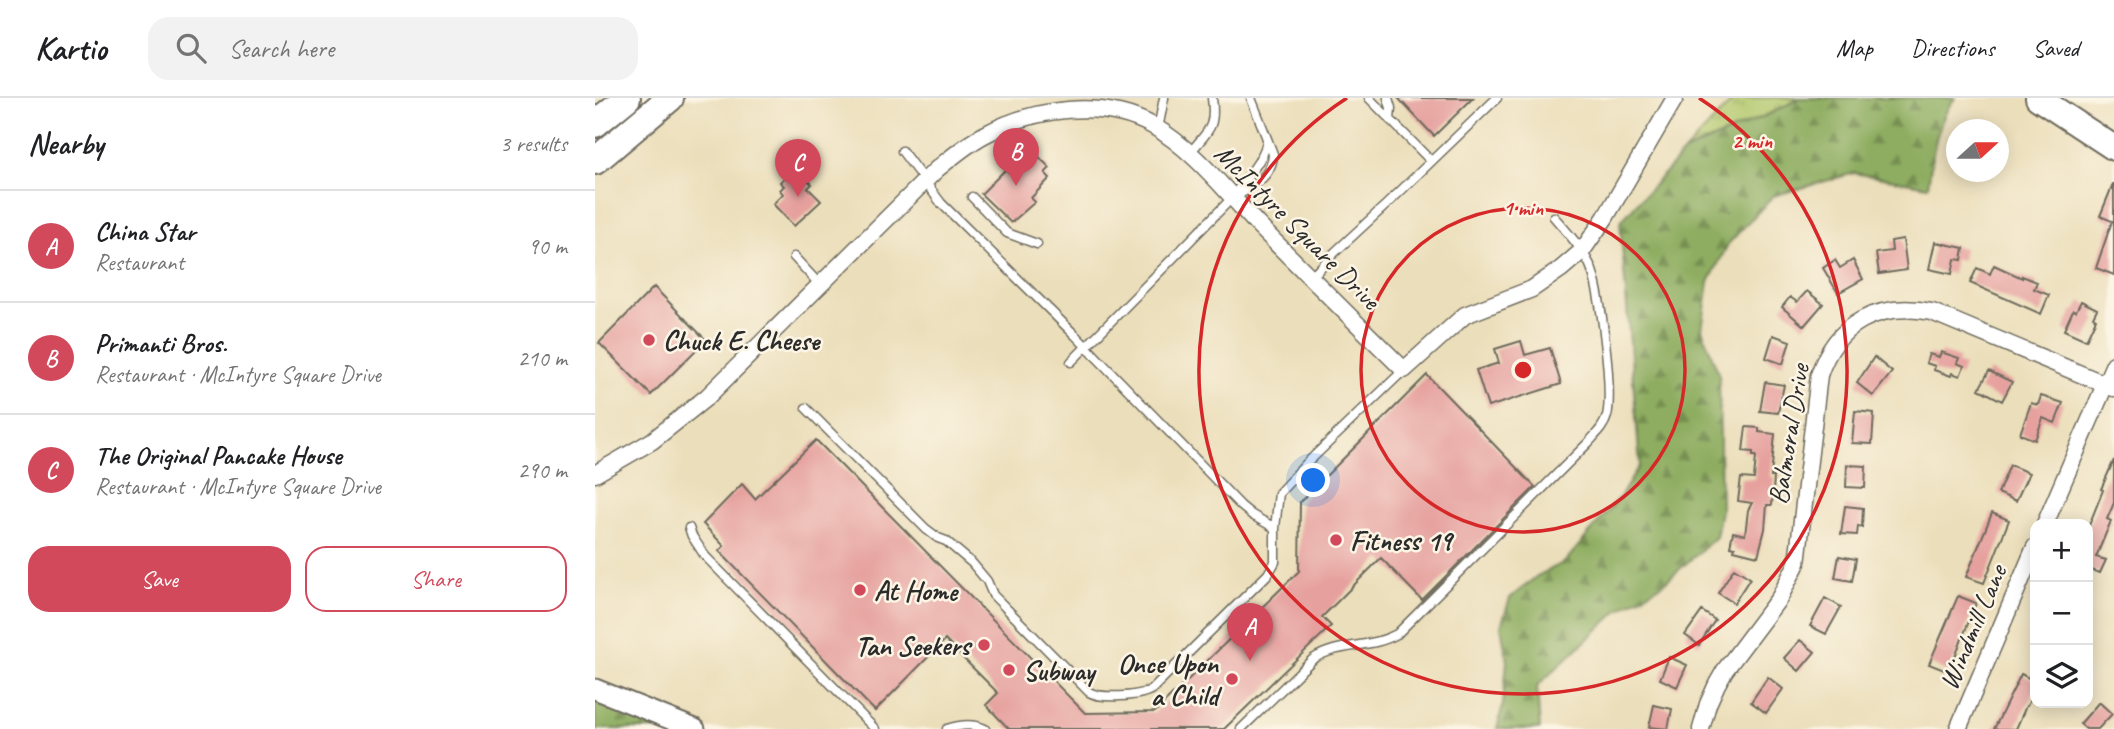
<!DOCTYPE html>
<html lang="en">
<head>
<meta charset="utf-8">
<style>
	body { margin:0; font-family:Caveat,sans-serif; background:#f2f2f2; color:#202124 }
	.controls { position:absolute; right:21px; bottom:21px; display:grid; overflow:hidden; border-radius:14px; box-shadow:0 4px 18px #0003 }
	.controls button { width:63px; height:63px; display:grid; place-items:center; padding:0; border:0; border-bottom:2px solid #e0e0e0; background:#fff; color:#202124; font:35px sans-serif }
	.compass { position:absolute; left:1351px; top:21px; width:63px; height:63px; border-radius:50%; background:#fff; box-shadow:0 4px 18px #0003; rotate:69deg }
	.you { position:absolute; left:719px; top:383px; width:24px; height:24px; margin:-18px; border:5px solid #fff; border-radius:50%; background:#1a73e8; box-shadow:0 0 0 10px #1a73e833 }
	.badge { display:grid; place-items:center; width:46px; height:46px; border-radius:50%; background:#d1495b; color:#fff; font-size:23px; font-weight:700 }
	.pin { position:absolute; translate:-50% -58px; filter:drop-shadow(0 2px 4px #0008) }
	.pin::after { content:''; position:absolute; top:37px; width:24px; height:21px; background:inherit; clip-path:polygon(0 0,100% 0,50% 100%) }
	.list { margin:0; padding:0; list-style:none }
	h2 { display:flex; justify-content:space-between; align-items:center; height:91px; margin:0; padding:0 28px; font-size:30px }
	h2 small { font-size:23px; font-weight:400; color:#757577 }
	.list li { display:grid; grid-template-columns:46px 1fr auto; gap:21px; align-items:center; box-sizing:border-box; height:112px; padding:0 28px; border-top:2px solid #e0e0e0 }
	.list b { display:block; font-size:26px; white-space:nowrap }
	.list p { margin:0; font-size:23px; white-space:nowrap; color:#757577 }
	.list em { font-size:23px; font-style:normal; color:#757577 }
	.actions { display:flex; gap:14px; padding:21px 28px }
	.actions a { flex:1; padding:16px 0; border:2px solid #d1495b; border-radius:21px; text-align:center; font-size:24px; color:#d1495b }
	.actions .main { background:#d1495b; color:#fff }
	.icon { flex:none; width:38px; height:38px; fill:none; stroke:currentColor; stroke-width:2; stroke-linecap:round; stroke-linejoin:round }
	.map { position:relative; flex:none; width:1519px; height:631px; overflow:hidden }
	header { display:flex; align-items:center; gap:42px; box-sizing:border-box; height:98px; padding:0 35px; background:#fff; border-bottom:2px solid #e0e0e0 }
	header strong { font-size:33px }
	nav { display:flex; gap:38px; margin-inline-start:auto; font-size:24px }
	.search { width:490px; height:63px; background:#f2f2f2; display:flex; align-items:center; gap:18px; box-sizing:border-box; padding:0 24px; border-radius:21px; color:#757577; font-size:26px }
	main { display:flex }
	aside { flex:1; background:#fff }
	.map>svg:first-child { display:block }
</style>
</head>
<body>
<header>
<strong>Kartio</strong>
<div class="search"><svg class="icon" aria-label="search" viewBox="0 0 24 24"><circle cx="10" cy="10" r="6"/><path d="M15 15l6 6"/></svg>Search here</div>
<nav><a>Map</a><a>Directions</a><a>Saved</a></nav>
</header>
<main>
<aside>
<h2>Nearby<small>3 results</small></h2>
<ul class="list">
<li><span class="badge">A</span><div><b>China Star</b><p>Restaurant</p></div><em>90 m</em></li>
<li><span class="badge">B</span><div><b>Primanti Bros.</b><p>Restaurant · McIntyre Square Drive</p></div><em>210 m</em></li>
<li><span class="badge">C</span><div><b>The Original Pancake House</b><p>Restaurant · McIntyre Square Drive</p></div><em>290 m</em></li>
</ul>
<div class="actions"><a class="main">Save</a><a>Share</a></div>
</aside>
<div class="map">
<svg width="1519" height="631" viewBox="0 0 1519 631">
	<defs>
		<pattern id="grass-tufts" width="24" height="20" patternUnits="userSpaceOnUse" patternTransform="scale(1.75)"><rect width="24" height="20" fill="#b3c96e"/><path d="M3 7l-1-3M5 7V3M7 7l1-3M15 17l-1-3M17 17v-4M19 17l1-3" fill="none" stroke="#92a35b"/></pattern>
		<pattern id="forest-firs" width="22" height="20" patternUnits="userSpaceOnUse" patternTransform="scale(1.75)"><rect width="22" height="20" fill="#8ead61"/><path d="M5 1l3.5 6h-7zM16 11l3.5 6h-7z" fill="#748d50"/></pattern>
	</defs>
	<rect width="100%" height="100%" fill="#fcf5e5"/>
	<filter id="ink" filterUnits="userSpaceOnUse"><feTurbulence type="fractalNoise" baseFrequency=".0143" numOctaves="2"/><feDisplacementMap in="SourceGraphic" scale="14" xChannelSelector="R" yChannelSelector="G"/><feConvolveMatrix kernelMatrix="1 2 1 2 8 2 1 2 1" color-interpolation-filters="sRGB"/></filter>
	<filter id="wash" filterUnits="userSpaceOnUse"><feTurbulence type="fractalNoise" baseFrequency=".00686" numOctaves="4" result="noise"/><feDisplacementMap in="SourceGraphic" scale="28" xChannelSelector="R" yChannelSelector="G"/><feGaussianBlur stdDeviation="1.57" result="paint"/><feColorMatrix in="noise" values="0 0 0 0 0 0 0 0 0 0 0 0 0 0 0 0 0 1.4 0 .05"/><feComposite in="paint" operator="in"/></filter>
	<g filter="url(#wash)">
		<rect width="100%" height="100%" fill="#ebdeba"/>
		<path fill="url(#grass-tufts)" stroke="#6f7a4c" stroke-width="2" d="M1140 0H1205L1181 13 1089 54Z"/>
		<path fill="url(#forest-firs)" stroke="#5c6c46" stroke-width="2" d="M1205 0H1360C1341 24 1337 59 1333 88L1259 75 1178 98 1133 146 1114 184 1107 231 1124 277 1126 412 1121 439 1068 486 1025 511 942 588 945 631H902L908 606 912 563 906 528 915 500 942 478 970 464 1025 399 1045 367 1025 124 1089 54 1181 13Z
			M0 601 74 631H0Z"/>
		<g id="blocks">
			<path fill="#e6a19f" d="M803 0H878L839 38Z
				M432 56 437 61 441 56 455 70 450 75 455 80 436 100 440 104 416 125 386 96 411 71 414 74Z
				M200 70 217 86 213 90 226 103 199 128 178 106 188 96 185 92 189 88 185 84Z
				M1518 86H1519V177L1501 170 1517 123 1505 118Z
				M1308 141 1312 172 1284 176 1281 155 1297 153 1296 143Z
				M1340 144 1369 150 1367 162 1360 161 1357 176 1334 171Z
				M1240 162 1245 170 1258 162 1268 181 1243 195 1228 170Z
				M1399 167 1427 180V178L1442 184 1439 191 1454 197 1446 216 1375 185 1382 170 1395 176Z
				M59 189 111 242 56 297 4 245Z
				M1212 193 1228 206 1209 228 1187 209 1195 199 1202 204Z
				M1486 203 1502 211 1498 219 1501 221 1491 242 1469 232 1478 212 1481 213Z
				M1178 237 1195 243 1188 266 1171 260Z
				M926 243 930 257 955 250 966 286 893 309 881 272 904 265 900 251Z
				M1346 254 1364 260 1362 265 1369 268 1365 278 1357 275 1356 278 1339 272 1340 268 1331 265 1334 256 1344 259Z
				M1279 259 1297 274 1278 298 1262 285Z
				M1394 273 1417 284 1407 303 1384 291Z
				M832 277 940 389 827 502 786 460 727 519 736 528 629 631H414L391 607 403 595 350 542 280 613 124 453 129 448 108 426 147 386 160 401 221 342 490 615 560 614 704 473 705 404Z
				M1170 284 1189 287 1183 315 1165 313Z
				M1446 298 1468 305 1460 325 1448 320 1440 342 1425 336 1436 305 1443 307Z
				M1260 313 1279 315 1277 346 1257 345Z
				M1151 329 1164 330V334L1180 336 1176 379H1179L1177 407H1172L1170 431 1163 458 1139 452 1140 449 1135 448 1138 434 1150 437 1153 412 1157 405 1143 403 1146 380 1159 381 1161 358H1158V354L1148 353Z
				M1519 362V405L1512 421 1516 423 1501 459 1511 462 1505 475 1496 472 1493 479V430L1508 392 1506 391Z
				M1252 367 1271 368 1270 390 1251 389Z
				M1415 367 1434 375 1421 403 1403 395Z
				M1250 408 1268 410 1267 429 1263 428 1262 437 1246 436Z
				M1397 415 1414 422 1389 485 1371 479Z
				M1244 458 1261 461 1257 483 1240 480Z
				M1139 470 1155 480 1139 505 1123 495Z
				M1363 498 1381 505 1354 574 1334 566Z
				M1230 500 1246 509 1231 536 1215 528Z
				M1107 513 1120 522 1104 547 1090 537Z
				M1205 542 1220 554 1204 573 1189 560Z
				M1074 559 1092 567 1082 589 1065 581Z
				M1426 576 1440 583V592L1432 608H1431L1421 631H1399Z
				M1173 579 1188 591 1171 615 1156 604Z
				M1504 604 1517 616 1503 631H1491L1485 626Z
				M1059 607 1077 611 1073 631 1054 629Z"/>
		</g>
	</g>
	<g filter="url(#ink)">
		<use href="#blocks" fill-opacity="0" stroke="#6e6a5d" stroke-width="2"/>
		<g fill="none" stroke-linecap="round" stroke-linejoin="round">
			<defs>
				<path id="service" d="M774 0 836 63
					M793 0 796 10 795 22
					M563 31 569 0
					M307 53 346 105 480 237 646 408 657 417 680 430
					M595 55C613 32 621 31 617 0
					M377 99 412 135 442 146
					M638 100C655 91 678 78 678 56L656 0
					M199 159 226 188
					M716 180 738 156 792 106 902 0
					M476 264 637 100C648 83 670 61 672 42
					M211 310 331 431 343 440 351 443 377 465 392 483 398 497 494 594C505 601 545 599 557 591L673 476 680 464V430L684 395 711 366 809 272
					M94 430 97 438 110 458 280 631
					M352 631C364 627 378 625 390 631
					M646 631 718 561C744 544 775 551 802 536L993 345C1001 336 1009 329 1012 318 1018 292 1006 192 995 167 986 149 972 134 959 119"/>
				<path id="minor" d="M0 376 57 343 112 299 342 71C357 59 372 46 389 37 438 10 508 0 558 28 600 52 632 95 666 130 714 178 761 225 809 272L870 217 937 191 966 171 987 153 1010 120 1080 0
					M1450 426 1519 266
					M1106 631 1113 606 1122 586 1130 572 1185 499 1202 465 1224 277C1241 225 1284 203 1337 214L1519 290
					M1363 631 1440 449"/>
				<path id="tertiary" d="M0 591 100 631"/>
				<path id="primary" d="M1443 0 1519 50"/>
				<path id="trunk" d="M0 26 32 0
					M0 63 75 0"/>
			</defs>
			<use href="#service" stroke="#6e6a5d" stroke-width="11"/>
			<use href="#minor" stroke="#6e6a5d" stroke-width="19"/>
			<use href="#tertiary" stroke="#6e6a5d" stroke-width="23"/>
			<use href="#primary" stroke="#6e6a5d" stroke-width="28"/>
			<use href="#trunk" stroke="#6e6a5d" stroke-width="30"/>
			<use href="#service" stroke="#fff" stroke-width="8"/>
			<use href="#minor" stroke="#fff" stroke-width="16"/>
			<use href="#tertiary" stroke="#fff" stroke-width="19"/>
			<use href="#primary" stroke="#fff" stroke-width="24"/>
			<use href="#trunk" stroke="#fff" stroke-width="26"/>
		</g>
	</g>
	<g fill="none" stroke="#d62828" stroke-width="3.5">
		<circle cx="928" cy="272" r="162"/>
		<path d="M1104 0A324 324 0 1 1 752 0"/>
	</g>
	<g fill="#d1495b" stroke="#fcf5e5" stroke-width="2.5">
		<circle cx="54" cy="242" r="7"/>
		<circle cx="741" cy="442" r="7"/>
		<circle cx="265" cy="492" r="7"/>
		<circle cx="389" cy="547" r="7"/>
		<circle cx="414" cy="572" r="7"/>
		<circle cx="637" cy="581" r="7"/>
	</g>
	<g text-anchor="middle" stroke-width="5" stroke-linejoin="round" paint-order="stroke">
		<g font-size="28" fill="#2b2b2b" stroke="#fcf5e5">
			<text transform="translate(703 128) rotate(45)" y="10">McIntyre Square Drive</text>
			<text transform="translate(1193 336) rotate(-81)" y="10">Balmoral Drive</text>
			<text transform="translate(1377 529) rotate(-67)" y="10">Windmill Lane</text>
		</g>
		<g font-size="28" font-weight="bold" fill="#2b2b2b" stroke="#fcf5e5" text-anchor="start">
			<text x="68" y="252">Chuck E. Cheese</text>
			<text x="755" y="452">Fitness 19</text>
			<text x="279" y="502">At Home</text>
			<text x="375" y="557" text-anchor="end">Tan Seekers</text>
			<text x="623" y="575" text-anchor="end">Once Upon<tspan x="623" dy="32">a Child</tspan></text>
			<text x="428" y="582">Subway</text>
		</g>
	</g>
	<circle cx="928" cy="272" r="10" fill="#d62828" stroke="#fcf5e5" stroke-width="3.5"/>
	<g font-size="21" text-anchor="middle" font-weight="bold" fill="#d62828" stroke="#fcf5e5" stroke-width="5" stroke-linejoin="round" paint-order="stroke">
		<text x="1157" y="50">2 min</text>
		<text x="928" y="117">1 min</text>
	</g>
</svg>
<div class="controls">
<button>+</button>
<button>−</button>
<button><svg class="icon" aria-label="layers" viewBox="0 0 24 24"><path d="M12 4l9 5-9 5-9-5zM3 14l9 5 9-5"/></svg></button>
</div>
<svg class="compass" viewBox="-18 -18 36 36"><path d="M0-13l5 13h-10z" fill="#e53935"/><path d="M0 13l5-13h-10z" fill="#757577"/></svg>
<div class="you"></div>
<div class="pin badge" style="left:655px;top:563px">A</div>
<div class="pin badge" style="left:421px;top:88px">B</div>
<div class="pin badge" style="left:203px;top:99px">C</div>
</div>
</main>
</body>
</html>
